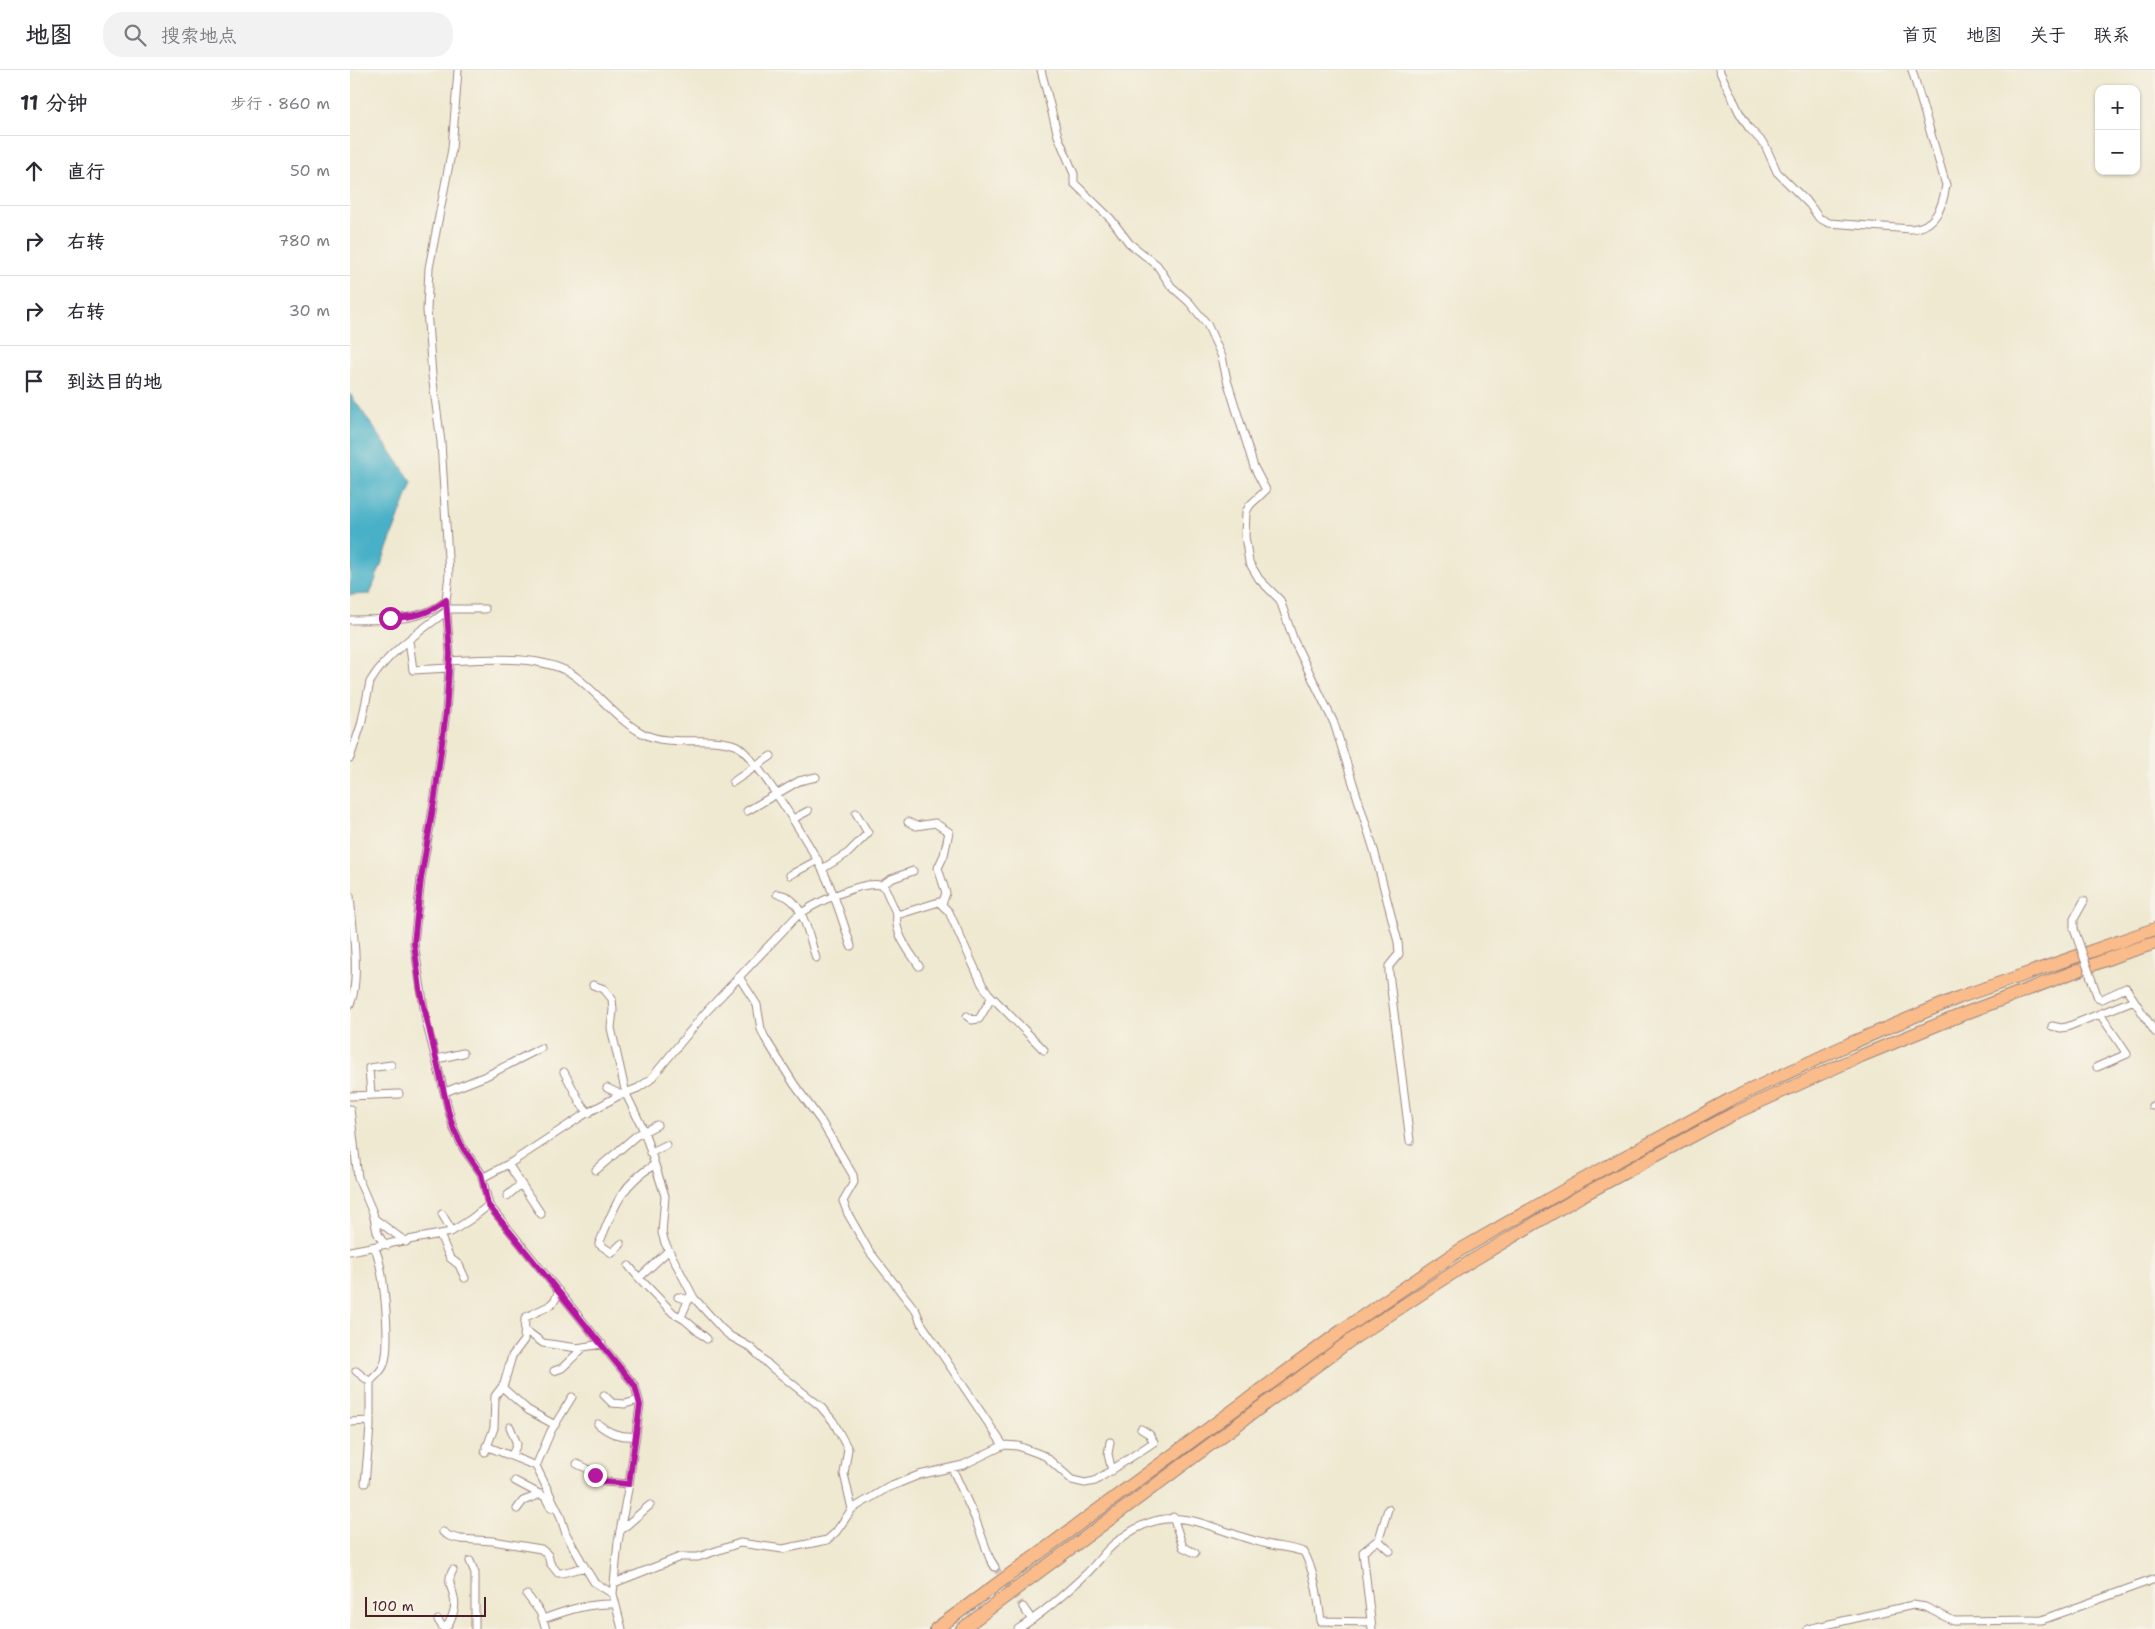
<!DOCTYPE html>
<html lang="zh">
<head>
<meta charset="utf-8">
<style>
	body { margin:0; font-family:"Shantell Sans","LXGW WenKai TC",sans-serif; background:#f2f2f3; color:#2b2b33 }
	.controls { position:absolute; right:15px; top:15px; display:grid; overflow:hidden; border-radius:10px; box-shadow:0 1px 4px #0004 }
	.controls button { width:45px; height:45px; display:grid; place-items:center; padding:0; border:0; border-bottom:1px solid #e1e1e2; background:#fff; color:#2b2b33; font:25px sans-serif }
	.scale { position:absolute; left:15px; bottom:12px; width:121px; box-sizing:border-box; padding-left:5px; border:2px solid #4a1f2b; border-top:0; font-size:14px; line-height:18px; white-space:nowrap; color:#4a1f2b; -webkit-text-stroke:4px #f7f3e8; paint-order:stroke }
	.stop { position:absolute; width:15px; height:15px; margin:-11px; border:4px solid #b5179e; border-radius:50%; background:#fff }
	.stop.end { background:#b5179e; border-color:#fff; box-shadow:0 1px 5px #0008 }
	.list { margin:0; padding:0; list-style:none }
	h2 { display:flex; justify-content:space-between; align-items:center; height:65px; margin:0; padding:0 20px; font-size:21px }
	h2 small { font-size:16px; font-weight:400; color:#7c7c81 }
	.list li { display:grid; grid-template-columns:32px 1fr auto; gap:15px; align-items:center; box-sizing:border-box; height:70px; padding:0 20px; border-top:1px solid #e1e1e2 }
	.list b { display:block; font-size:19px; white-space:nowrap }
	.list em { font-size:16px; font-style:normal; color:#7c7c81 }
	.icon { flex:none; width:28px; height:28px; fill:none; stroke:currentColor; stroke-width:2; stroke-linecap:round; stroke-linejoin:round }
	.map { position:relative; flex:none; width:1805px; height:1559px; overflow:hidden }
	header { display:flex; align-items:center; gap:30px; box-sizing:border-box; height:70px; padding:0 25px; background:#fff; border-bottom:1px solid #e1e1e2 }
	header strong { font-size:24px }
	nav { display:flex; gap:28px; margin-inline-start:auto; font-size:18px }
	.search { width:350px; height:45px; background:#f2f2f3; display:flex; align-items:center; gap:12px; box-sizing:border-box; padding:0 18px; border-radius:20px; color:#7c7c81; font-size:19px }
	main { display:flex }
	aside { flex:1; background:#fff }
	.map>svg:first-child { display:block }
</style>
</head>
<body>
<header>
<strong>地图</strong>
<div class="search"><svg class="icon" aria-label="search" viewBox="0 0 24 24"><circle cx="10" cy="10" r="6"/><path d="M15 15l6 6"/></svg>搜索地点</div>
<nav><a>首页</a><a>地图</a><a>关于</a><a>联系</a></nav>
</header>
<main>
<aside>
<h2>11 分钟<small>步行 · 860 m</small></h2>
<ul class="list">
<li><svg class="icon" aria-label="ahead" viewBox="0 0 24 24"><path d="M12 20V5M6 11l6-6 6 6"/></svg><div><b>直行</b></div><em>50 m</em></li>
<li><svg class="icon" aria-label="right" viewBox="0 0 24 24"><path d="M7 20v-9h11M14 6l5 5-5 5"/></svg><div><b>右转</b></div><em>780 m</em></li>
<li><svg class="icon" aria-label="right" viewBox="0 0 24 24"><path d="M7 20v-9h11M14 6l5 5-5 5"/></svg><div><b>右转</b></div><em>30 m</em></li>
<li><svg class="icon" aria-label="arrive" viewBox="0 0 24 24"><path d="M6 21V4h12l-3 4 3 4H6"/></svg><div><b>到达目的地</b></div></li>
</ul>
</aside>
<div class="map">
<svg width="1805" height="1559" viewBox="0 0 1805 1559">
	<rect width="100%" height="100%" fill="#f7f3e8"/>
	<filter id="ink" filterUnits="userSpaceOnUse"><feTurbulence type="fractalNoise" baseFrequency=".02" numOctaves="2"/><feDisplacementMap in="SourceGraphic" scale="10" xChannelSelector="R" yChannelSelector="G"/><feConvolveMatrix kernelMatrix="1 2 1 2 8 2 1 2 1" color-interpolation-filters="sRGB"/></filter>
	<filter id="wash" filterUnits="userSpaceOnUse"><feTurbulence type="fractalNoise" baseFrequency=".0096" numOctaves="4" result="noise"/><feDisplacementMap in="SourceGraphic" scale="20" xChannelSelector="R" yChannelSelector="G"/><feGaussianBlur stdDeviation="1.12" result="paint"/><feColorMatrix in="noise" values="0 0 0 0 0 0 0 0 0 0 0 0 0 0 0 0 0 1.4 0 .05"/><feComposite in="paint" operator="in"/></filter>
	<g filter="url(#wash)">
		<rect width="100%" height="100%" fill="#efe9d1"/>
		<path fill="#48b1c7" stroke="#496879" d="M0 324 62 412 20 524 0 525Z"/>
	</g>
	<g filter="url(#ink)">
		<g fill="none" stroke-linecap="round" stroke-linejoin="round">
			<path stroke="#cec1b0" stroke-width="7" stroke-dasharray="7 3.5" stroke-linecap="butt" d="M645 1497 673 1537"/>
			<defs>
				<path id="minor" d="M691 0 708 66 724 104V113L761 149 779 173 807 195 821 216 839 232 857 254 872 287 877 310 904 397 916 420 900 435 896 442 895 466 899 492 909 509 930 530 944 571 984 653 1024 780 1048 872 1049 884 1039 896V903L1060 1071
					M1369 0 1389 42 1399 58 1415 75 1427 102 1459 134 1469 148 1479 153 1561 159C1586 157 1593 136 1596 115L1562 0
					M96 531 100 584 96 642 85 726 71 809 64 873 76 951 103 1057 113 1078 131 1103 139 1135 285 1316 290 1335 279 1414 268 1472 263 1524 272 1559
					M97 539H135
					M0 550C33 549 69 553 96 531L99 504 91 372 82 305 77 240 79 198 102 79 108 0
					M59 570 63 600 99 598
					M99 591C136 589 194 584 225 606 249 624 266 649 292 663 320 678 356 665 385 675 402 680 466 784 475 805 486 828 493 852 501 876
					M0 688 11 655 20 612C38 582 70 561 97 541
					M383 712 421 686
					M397 741 449 711 466 707
					M443 749 458 741
					M558 752 566 756 585 753 599 762 594 785 588 798 596 823 592 834
					M472 799 498 783 518 763 506 743
					M440 805 468 790
					M532 815 541 809 563 801
					M427 824C453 825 459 868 466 888
					M0 826C2 853 11 911 0 934
					M547 845C544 863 559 881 569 896
					M1724 859V849L1734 831
					M389 907 407 935 411 959 415 968 444 1014 471 1051 503 1105 504 1112 493 1131 498 1144 519 1181 566 1241 571 1253 653 1375
					M243 915 254 919 262 929 263 940 261 958 276 1024 294 1061 315 1126 312 1163 315 1173 344 1228 372 1259 380 1266 400 1277 421 1297 470 1336 483 1351 498 1379 494 1404 502 1439
					M1747 925 1749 929H1752L1776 918 1805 962
					M617 946 622 950 629 949 642 927
					M1702 956 1711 958 1717 957 1784 930
					M87 989 113 983
					M1747 997 1777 984 1750 944
					M214 1002 231 1034 239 1043
					M257 1018 272 1025
					M95 1022 136 1006 191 978
					M21 1025 19 998 41 995
					M0 1026 49 1024
					M1802 1036 1805 1035
					M0 1039 8 1108 23 1143 27 1162 32 1171 38 1175
					M300 1083 316 1075
					M158 1094 191 1144
					M246 1100 287 1065 307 1055
					M132 1108 162 1092 232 1046 268 1026 288 1018 300 1010 355 943 445 848C460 835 515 808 534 816L547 845 589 832 599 842 632 914 639 924 694 980
					M157 1126 171 1114
					M92 1144 102 1161
					M25 1149 56 1172
					M90 1165 100 1188 109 1195 115 1208
					M271 1174 262 1183 249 1174C263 1140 270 1115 304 1095
					M319 1180 289 1208 323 1243 335 1250 357 1269
					M0 1181 101 1162 121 1149 139 1135
					M279 1196 289 1208
					M328 1227 339 1230
					M331 1247 341 1224
					M175 1260 193 1273 227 1278 252 1274
					M6 1301 20 1312
					M204 1301 212 1298 234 1277
					M152 1317 178 1340 205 1355
					M254 1325 262 1333 275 1334 289 1330
					M222 1327 201 1361 186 1396 210 1445 216 1464 233 1494 244 1512 263 1524
					M0 1352 20 1351
					M248 1354C260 1364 270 1367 286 1366
					M160 1357 167 1374 162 1385
					M760 1372 758 1384 762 1401
					M136 1376 186 1396
					M135 1382 144 1358 145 1326 154 1314 162 1286 174 1270 175 1249 176 1247 199 1236 205 1230 209 1221
					M227 1394 236 1398 255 1412 279 1414
					M602 1398 625 1448 640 1489 645 1497
					M165 1411 195 1427 201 1438
					M15 1413 20 1357V1312C25 1305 31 1303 34 1294 41 1275 34 1193 24 1177
					M167 1439 173 1431 191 1424
					M823 1447 833 1477 845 1483
					M270 1461 300 1435
					M93 1462 99 1466 110 1469 143 1471 191 1479 198 1485 200 1493 208 1503H212L235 1497
					M1028 1470 1040 1481
					M120 1491 125 1503V1559
					M264 1513 330 1487H348L390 1473 433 1479 477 1470 486 1462 502 1439 537 1418 569 1405 613 1395 654 1375 668 1376 695 1386 722 1410 735 1413 745 1411 804 1372 799 1364 791 1359
					M177 1525 190 1542 196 1559
					M673 1537 682 1550
					M193 1549C218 1540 239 1533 265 1534
					M88 1550 94 1559
					M95 1559C101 1551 107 1538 104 1528 102 1516 96 1512 103 1500
					M668 1559C692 1544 715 1524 736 1504 746 1495 753 1483 764 1474 821 1426 853 1458 913 1473 926 1477 940 1477 954 1482 965 1503 968 1528 971 1551L1021 1552
					M1022 1559 1013 1482 1029 1469 1038 1439
					M1458 1559 1563 1535 1575 1537 1604 1551 1692 1550 1805 1509"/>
				<path id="motorway" d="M586 1559 994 1259 1110 1180 1225 1114 1379 1030 1499 974 1610 927 1805 859
					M612 1559 1001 1270 1118 1193 1231 1126 1385 1043 1506 988 1616 943 1771 884 1805 873"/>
			</defs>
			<use href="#minor" stroke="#9c847e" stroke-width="9"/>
			<use href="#motorway" stroke="#9c847e" stroke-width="14"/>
			<use href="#minor" stroke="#fff" stroke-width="7"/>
			<use href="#motorway" stroke="#f9bc8a" stroke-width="12"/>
			<defs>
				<path id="minor-bridge" d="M1724 859 1747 925"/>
			</defs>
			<use href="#minor-bridge" stroke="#9c847e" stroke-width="9" stroke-linecap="butt"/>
			<use href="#minor-bridge" stroke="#fff" stroke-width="7"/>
		</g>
	</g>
	<g fill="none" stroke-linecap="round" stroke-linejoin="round" filter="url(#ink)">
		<path stroke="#b5179e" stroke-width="6" d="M40 548C62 547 78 545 96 530L100 584 96 642 85 726 71 809 64 873 70 919 98 1040 103 1057 113 1078 131 1104 138 1135 285 1316 290 1335 279 1414 255 1412 245 1405"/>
	</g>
</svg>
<div class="controls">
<button>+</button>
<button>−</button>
</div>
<div class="scale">100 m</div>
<div class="stop" style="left:40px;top:548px"></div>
<div class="stop end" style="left:245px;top:1405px"></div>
</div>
</main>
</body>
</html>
